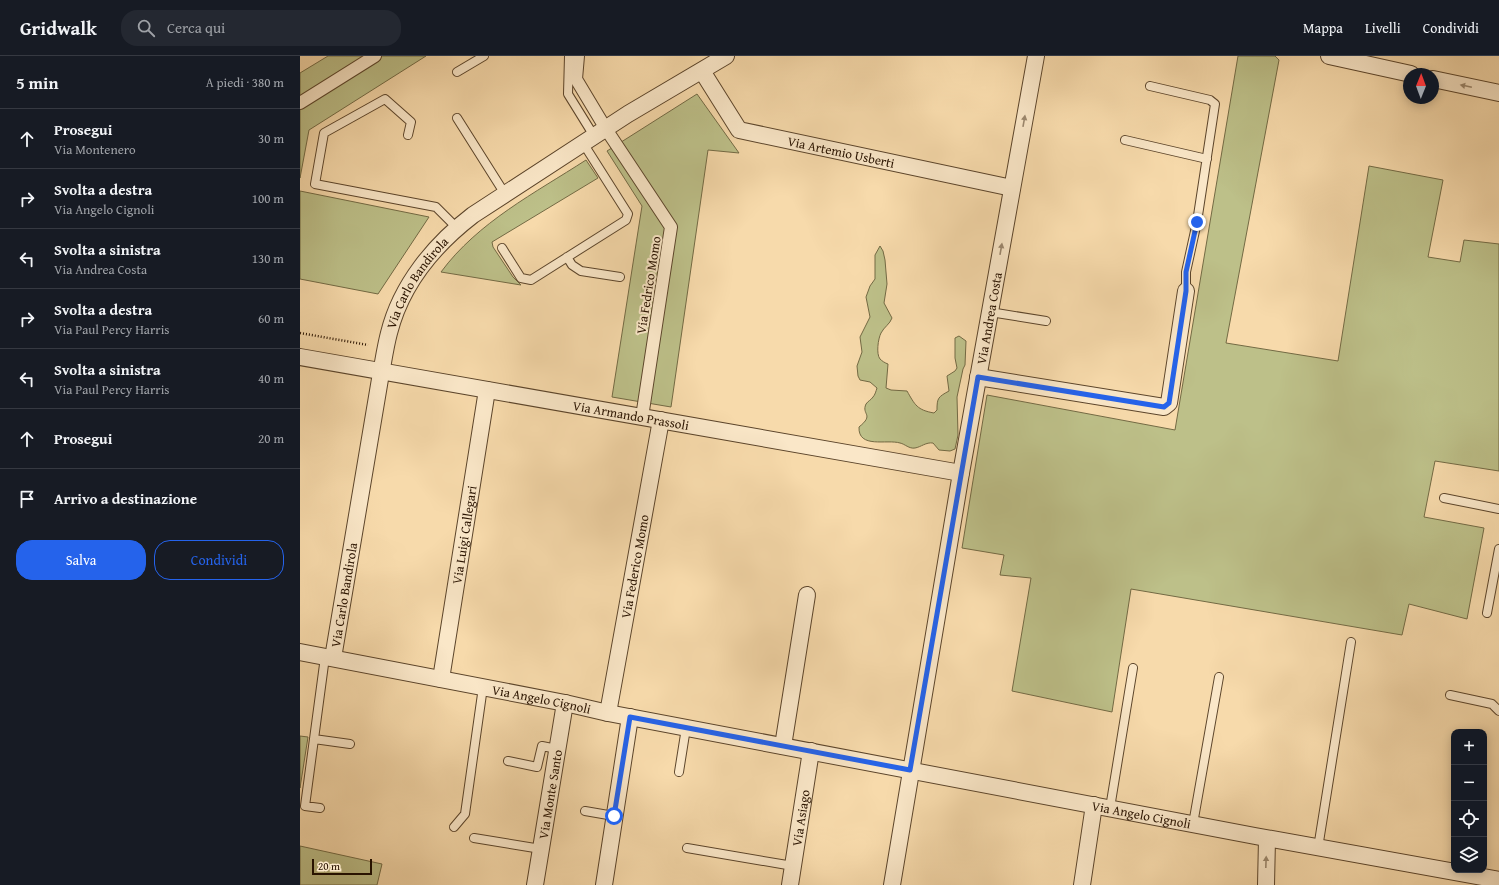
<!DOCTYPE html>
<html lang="it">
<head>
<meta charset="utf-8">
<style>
	body { margin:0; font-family:"Gentium Book Plus",serif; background:#242831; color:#f1f3f6 }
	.controls { position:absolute; right:12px; bottom:12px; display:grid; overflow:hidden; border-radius:8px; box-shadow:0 2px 10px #0003 }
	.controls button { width:36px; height:36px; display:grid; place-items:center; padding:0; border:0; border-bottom:1px solid #363941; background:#171b24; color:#f1f3f6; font:20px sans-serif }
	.compass { position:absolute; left:1103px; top:12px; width:36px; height:36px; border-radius:50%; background:#171b24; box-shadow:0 2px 10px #0003; rotate:1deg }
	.scale { position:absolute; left:12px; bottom:10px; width:60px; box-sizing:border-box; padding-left:4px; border:2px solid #291300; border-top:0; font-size:11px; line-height:14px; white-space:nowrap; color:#291300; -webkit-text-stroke:3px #fae7c8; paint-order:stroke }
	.stop { position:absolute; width:12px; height:12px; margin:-9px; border:3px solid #2563eb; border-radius:50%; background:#fff }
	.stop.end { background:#2563eb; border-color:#fff; box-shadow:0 1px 4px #0008 }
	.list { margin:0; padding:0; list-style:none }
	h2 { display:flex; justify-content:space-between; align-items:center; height:52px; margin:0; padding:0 16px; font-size:17px }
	h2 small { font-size:13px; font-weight:400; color:#9ea1a6 }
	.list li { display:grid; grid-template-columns:26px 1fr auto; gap:12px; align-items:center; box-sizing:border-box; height:60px; padding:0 16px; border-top:1px solid #363941 }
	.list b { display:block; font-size:15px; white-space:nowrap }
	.list p { margin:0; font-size:13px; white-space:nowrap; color:#9ea1a6 }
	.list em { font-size:13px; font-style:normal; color:#9ea1a6 }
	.actions { display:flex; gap:8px; padding:12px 16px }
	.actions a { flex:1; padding:9px 0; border:1px solid #2563eb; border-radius:16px; text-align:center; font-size:14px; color:#2563eb }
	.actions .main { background:#2563eb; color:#fff }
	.icon { flex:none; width:22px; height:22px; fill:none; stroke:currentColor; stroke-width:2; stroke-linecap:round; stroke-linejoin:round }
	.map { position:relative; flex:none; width:1199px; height:829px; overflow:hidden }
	header { display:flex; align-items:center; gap:24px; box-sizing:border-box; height:56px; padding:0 20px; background:#171b24; border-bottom:1px solid #363941 }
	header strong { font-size:19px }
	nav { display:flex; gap:22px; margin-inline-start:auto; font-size:14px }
	.search { width:280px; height:36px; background:#242831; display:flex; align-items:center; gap:10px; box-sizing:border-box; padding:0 14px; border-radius:16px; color:#9ea1a6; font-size:15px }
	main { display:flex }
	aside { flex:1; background:#171b24 }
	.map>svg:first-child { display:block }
</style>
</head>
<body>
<header>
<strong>Gridwalk</strong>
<div class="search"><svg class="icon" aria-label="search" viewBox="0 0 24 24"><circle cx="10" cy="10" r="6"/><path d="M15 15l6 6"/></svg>Cerca qui</div>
<nav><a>Mappa</a><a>Livelli</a><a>Condividi</a></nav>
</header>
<main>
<aside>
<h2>5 min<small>A piedi · 380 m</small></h2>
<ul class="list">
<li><svg class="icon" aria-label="ahead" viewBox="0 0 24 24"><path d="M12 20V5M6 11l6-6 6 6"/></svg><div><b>Prosegui</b><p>Via Montenero</p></div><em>30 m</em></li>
<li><svg class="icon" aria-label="right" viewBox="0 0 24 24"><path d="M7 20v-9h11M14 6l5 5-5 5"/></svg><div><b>Svolta a destra</b><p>Via Angelo Cignoli</p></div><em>100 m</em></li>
<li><svg class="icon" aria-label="left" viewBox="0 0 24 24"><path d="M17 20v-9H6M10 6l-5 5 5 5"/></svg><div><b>Svolta a sinistra</b><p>Via Andrea Costa</p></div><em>130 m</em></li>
<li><svg class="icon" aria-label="right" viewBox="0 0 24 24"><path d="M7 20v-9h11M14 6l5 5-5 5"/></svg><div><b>Svolta a destra</b><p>Via Paul Percy Harris</p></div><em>60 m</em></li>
<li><svg class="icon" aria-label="left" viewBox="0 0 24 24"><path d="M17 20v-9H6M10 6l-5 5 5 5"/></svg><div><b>Svolta a sinistra</b><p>Via Paul Percy Harris</p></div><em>40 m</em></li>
<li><svg class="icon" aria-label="ahead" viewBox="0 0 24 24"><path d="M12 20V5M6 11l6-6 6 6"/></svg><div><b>Prosegui</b></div><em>20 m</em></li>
<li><svg class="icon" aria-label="arrive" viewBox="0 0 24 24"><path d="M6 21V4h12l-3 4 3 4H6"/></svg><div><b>Arrivo a destinazione</b></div></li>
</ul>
<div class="actions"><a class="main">Salva</a><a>Condividi</a></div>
</aside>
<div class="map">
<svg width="1199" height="829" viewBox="0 0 1199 829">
	<rect width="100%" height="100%" fill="#f7daab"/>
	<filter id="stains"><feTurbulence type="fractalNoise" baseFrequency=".005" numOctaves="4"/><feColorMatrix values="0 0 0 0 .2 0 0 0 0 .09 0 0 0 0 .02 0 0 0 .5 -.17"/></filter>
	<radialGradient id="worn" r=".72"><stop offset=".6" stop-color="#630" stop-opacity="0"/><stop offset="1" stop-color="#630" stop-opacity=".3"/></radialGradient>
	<path fill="#bdc089" stroke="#736a44" d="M28 0H126L9 74 0 122V17Z
		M938 0H975L979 4 926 287 1038 305 1069 110 1143 124 1128 201 1160 206 1164 184 1199 188V415L1135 405 1124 461 1184 472 1167 563 1109 548 1102 579 831 533 812 656 712 635 731 522 700 519 704 499 662 492 687 339 875 374Z
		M397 38 439 97 408 94 371 351 312 341 342 150 307 95Z
		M286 104 298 122 192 186 193 191 213 221 221 229 141 216C178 166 235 137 286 104Z
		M0 135 129 161 78 238 0 223Z
		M580 190 583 195 585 204 587 228 584 247 592 262C590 268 584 271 581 277 578 283 576 298 580 303 582 305 585 307 588 308L586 332 591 334 607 335C615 349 617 354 634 357L637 354C637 342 638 341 649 335L647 320 655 315 657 312 655 302V282L659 280 666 285 665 309 663 313 657 341 658 379 655 393 650 395 639 394 633 387C626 386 621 391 615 392 609 393 605 388 600 387 587 383 558 393 559 371 575 358 561 359 566 348 568 345 571 344 573 341 575 339 576 335 577 332L570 326 560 324 558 320 557 310 562 296 560 281 570 261 566 241 570 230 575 223V199Z
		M0 680 8 681 0 732Z
		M0 790 82 808 77 829H0Z"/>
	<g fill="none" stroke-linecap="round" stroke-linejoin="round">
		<defs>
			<path id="service" d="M269 0 268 38 294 80
				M157 16 184 0
				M850 30 910 44 915 48 897 166 886 216V235
				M157 62 205 138
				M108 79 111 66 85 43 24 77 15 128 136 151 156 171
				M825 84 907 103
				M202 192 221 222 231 224 326 164 328 158 283 87
				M267 201 272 209 281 215 320 221
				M690 256 746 265
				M1144 442 1199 453
				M1187 557 1199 493
				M1150 639 1192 648 1199 655
				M14 683 50 688
				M208 705 237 711 242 690 257 693
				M379 716 386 672
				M20 752 5 750 25 601
				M810 752 833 612
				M285 755 314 760
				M893 768 919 621
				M154 771 165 758 183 631
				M174 782 241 793
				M387 792 493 810
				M1018 792 1051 586"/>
			<path id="pedestrian" d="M278 0 276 23 306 73 371 171 342 361
				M0 47 75 0"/>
			<g id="minor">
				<path d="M1029 0 1111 18"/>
				<path id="s1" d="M402 15 439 74 712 132"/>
				<path d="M1133 23 1199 37"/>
				<path id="s2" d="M0 301 661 417"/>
				<path d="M678 321 864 351 869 347 886 235"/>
				<path id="s3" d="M0 596 265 647 308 657 955 780 1199 824"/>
				<path id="s4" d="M33 602 80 323C83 308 85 292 89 277 101 229 134 189 173 159L328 58 426 0"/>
				<path id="s5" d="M141 623 187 334"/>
				<path id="s6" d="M308 657 361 364"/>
				<path d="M483 690 507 539"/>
				<path id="s7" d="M235 829 265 647"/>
				<path d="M304 829 330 661"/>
				<path id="s8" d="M490 829 511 695"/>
				<path id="s9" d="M592 829 661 417 736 0"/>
				<path d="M782 829 794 749"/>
				<path d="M966 829 967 783"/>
			</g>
		</defs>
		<use href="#service" stroke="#5c452b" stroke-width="10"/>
		<use href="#pedestrian" stroke="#5c452b" stroke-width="14"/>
		<use href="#minor" stroke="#5c452b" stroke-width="18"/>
		<path stroke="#291300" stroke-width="2.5" stroke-dasharray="1 2" stroke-linecap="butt" d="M0 277 68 289"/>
		<use href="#service" stroke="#fae7c8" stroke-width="8"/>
		<use href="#pedestrian" stroke="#fae7c8" stroke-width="12"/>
		<use href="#minor" stroke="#fae7c8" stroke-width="16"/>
	</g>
	<defs><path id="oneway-solid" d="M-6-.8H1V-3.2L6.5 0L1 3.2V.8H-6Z"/></defs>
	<g fill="#9c886e">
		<use href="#oneway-solid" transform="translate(1166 30) rotate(-168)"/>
		<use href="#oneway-solid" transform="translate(724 65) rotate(-80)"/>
		<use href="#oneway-solid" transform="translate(701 193) rotate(-80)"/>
		<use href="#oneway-solid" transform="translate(966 806) rotate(-88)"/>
	</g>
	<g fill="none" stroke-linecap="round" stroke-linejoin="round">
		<path stroke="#2563eb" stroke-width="5" d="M314 760 330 661 610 714 678 321 864 351 869 347 886 235V216L897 166"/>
	</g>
	<g text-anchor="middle" stroke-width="4" stroke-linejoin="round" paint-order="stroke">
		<g font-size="13" fill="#291300" stroke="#fae7c8">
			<text dy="5" stroke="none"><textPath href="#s1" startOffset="174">Via Artemio Usberti</textPath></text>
			<text dy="5" stroke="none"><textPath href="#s4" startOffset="388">Via Carlo Bandirola</textPath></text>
			<text transform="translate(348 229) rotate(-81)" y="5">Via Fedrico Momo</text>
			<text dy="5" stroke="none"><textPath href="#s9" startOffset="575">Via Andrea Costa</textPath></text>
			<text dy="5" stroke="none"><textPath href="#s2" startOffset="336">Via Armando Prassoli</textPath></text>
			<text dy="5" stroke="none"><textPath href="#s5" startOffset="146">Via Luigi Callegari</textPath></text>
			<text dy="5" stroke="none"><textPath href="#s6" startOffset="149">Via Federico Momo</textPath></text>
			<text dy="5" stroke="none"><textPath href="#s4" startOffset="64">Via Carlo Bandirola</textPath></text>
			<text dy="5" stroke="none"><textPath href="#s3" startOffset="246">Via Angelo Cignoli</textPath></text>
			<text dy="5" stroke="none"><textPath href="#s7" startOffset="92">Via Monte Santo</textPath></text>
			<text dy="5" stroke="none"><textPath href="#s3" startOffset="857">Via Angelo Cignoli</textPath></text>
			<text dy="5" stroke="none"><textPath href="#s8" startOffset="68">Via Asiago</textPath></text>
		</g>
	</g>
	<rect width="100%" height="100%" filter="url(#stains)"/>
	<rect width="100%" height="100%" fill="url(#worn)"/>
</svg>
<div class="controls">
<button>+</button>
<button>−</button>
<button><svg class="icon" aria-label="locate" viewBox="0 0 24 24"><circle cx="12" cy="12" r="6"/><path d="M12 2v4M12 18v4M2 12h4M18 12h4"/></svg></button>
<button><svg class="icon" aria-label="layers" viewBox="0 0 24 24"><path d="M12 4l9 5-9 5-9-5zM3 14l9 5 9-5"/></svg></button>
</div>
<svg class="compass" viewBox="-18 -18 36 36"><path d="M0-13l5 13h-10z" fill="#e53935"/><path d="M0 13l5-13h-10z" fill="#9ea1a6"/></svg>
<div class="scale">20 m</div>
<div class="stop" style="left:314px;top:760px"></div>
<div class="stop end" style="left:897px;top:166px"></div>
</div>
</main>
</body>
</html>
